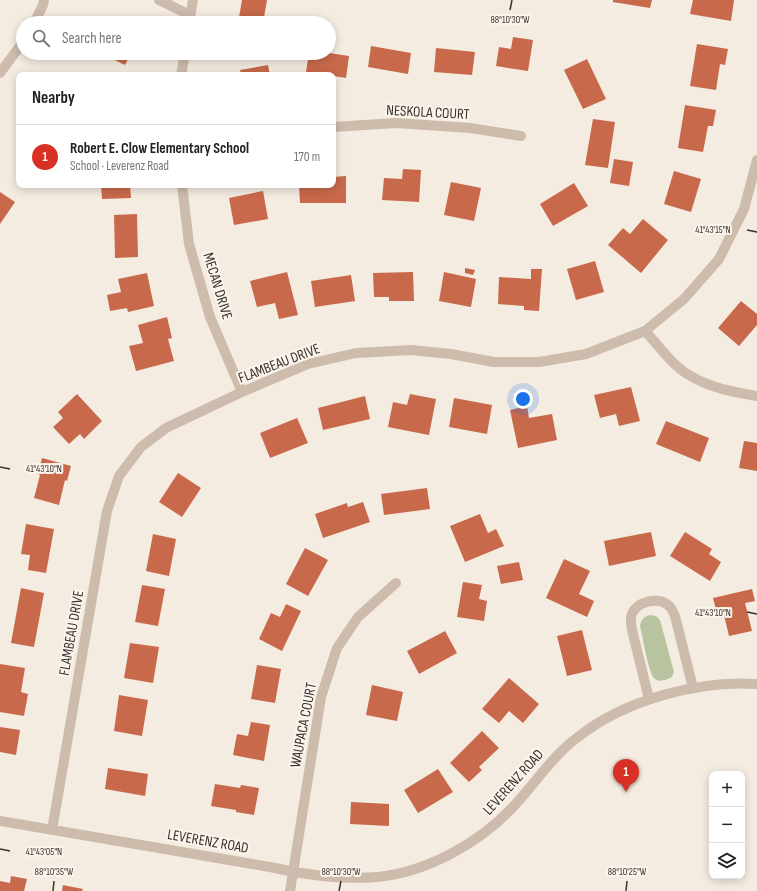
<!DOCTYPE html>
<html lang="en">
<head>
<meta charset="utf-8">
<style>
	body { margin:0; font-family:"Sofia Sans Condensed",sans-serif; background:#f6f6f6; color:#222 }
	.controls { position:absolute; right:12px; bottom:12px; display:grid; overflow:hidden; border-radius:8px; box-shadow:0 2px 10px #0003 }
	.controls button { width:36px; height:36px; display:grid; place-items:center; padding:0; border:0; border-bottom:1px solid #e0e0e0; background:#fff; color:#222; font:20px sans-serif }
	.you { position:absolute; left:523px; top:399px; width:14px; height:14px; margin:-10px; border:3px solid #fff; border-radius:50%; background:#1a73e8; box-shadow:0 0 0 6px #1a73e833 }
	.badge { display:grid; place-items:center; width:26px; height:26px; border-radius:50%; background:#d93025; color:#fff; font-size:13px; font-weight:700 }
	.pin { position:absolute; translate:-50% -33px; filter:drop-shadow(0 1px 2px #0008) }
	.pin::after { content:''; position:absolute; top:21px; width:14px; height:12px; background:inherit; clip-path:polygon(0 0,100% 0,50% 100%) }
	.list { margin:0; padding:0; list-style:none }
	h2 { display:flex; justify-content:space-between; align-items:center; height:52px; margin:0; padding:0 16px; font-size:17px }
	h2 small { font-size:13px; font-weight:400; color:#767676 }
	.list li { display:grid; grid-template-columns:26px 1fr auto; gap:12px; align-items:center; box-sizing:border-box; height:64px; padding:0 16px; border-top:1px solid #e0e0e0 }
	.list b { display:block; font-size:15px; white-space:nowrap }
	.list p { margin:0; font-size:13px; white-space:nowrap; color:#767676 }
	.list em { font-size:13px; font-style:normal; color:#767676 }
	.icon { flex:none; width:22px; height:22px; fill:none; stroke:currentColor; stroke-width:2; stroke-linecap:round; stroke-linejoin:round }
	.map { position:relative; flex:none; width:757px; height:891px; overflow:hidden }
	.search { position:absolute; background:#fff; box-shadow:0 2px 10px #0003; left:16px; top:16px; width:320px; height:44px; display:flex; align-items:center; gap:10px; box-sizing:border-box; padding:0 14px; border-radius:22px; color:#767676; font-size:15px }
	.panel { position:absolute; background:#fff; box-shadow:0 2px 10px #0003; left:16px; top:72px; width:320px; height:116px; border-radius:8px }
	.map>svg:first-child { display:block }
</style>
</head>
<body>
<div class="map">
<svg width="757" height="891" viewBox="0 0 757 891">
	<rect width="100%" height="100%" fill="#f4ebe1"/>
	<path fill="#b8c4a0" d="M650 615 656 616 660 620 674 672 672 677C667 680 658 683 654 678 648 671 643 637 640 626 641 620 643 617 650 615Z"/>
	<path fill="#c8694b" d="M242 0H267L263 23H238Z
		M613 0H652L650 8 613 2Z
		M693 0H734L731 21 690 14Z
		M513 37 533 40 528 71 496 66 499 47 511 49Z
		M697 44 728 49 725 65 720 64 716 90 690 86Z
		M371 46 411 53 408 74 368 67Z
		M436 48 475 52 472 75 434 72Z
		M100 53H131L125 65Z
		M309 53H329L349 56 346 78 333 76V75L306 72Z
		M587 59 606 99 583 109 564 70Z
		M268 65 270 75H241L240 70Z
		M685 105 716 110 713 126H708L703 152 678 148Z
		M593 119 615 122 608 168 585 165Z
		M614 159 633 162 629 186 610 183Z
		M403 169 421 170 419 202 382 200 384 178 402 179Z
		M674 171 701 179 691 212 664 204Z
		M346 176V203H300L299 185H333V177Z
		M451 182 481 188 474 221 444 215Z
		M574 183 588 206 553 226 540 204Z
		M101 185H130L131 198 102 199Z
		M263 191 268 219 234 225 229 198Z
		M0 192 15 202 0 224Z
		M137 214 138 257 115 258 114 215Z
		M643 219 668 240 641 273 608 245 623 228 630 234Z
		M595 261 604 292 576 300 567 269Z
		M465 268 475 270 473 275 465 273Z
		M531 269H542L539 311 524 310V306L498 304 499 277 531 279Z
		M287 272 298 315 279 319 275 303 257 307 250 281Z
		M413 272 414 301H389V297H374L373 273Z
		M444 272 476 279 471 307 439 301Z
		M147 273 154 306 128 312 127 308 110 311 107 295 121 292 118 279Z
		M351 275 355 301 315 307 311 281Z
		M741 301 757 314V325L739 346 718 328Z
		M167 317 172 338 168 339 174 361 136 371 129 346 143 343 138 325Z
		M631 387 640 421 619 426 616 414 600 418 594 395Z
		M77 394 102 421 84 439 80 434 69 444 53 427 63 418 58 412Z
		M410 394 436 399 429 435 388 427 393 402 407 405Z
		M365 396 370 419 323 430 318 408Z
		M454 398 492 405 487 434 449 427Z
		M527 406 529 418 552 414 557 440 518 448 510 410Z
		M297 418 308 443 270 458 260 433Z
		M666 421 709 438 700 462 656 444Z
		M744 441 757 443V471L739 468Z
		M42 458 71 466 67 481 65 480 59 505 34 498 40 475 38 474Z
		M178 473 201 488 182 517 159 502Z
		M427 488 430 509 384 515 381 494Z
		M363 502 370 522 323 538 315 514 347 503 348 507Z
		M480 514 488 533 496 529 504 546 465 562 450 526Z
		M26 524 54 529 46 573 28 570 30 555 21 554Z
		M651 532 656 556 609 566 604 541Z
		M685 532 712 549 709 554 721 562 710 581 670 556Z
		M153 534 176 539 169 576 146 571Z
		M305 548 328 560 308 596 286 584Z
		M564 559 590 571 579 594 594 601 587 617 546 598Z
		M519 562 523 580 501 584 497 566Z
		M463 582 482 585 479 599 487 601 484 621 457 617Z
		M142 585 165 589 158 626 135 622Z
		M21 588 44 593 34 647 11 643Z
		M752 589 755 601 745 603 752 631 729 636 724 615 718 617 713 598Z
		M286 604 301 611 282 651 259 639 271 613 280 617Z
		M582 630 592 670 567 676 557 636Z
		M445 631 457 653 419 674 407 651Z
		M130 643 159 647 153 683 124 678Z
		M0 664 25 668 21 692 28 694 24 716 0 712Z
		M257 665 281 669 275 703 251 699Z
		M509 678 539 704 523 723 509 711 499 723 482 709Z
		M372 685 403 692 397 721 366 715Z
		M119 695 148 700 142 736 114 731Z
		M251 722 270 725 264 761 233 755 237 734 248 736Z
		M0 727 20 730 16 755 0 752Z
		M482 731 499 748 479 767 482 770 469 782 450 763Z
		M108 768 148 774 145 796 105 789Z
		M438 769 453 792 418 813 404 790Z
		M215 784 240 788 241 785 259 788 254 815 236 812V810L211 806Z
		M351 802 389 804V826L350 824Z
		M11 876 27 879 24 891H0V881L10 883Z
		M63 885 83 889 82 891H62Z"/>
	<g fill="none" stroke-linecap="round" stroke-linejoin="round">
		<path stroke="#cdbbac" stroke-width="10" d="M159 0 190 15
			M34 23 43 5 44 0
			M189 23 193 0
			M0 73 23 42
			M181 75 185 53
			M333 127 396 123 470 128 521 136
			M182 185 189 244 210 317 242 392
			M645 331C659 346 672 365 689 375 710 388 733 392 757 396
			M649 699 632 630C631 625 630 619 632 614 637 601 658 597 668 605 672 608 673 612 675 616L693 688
			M0 821 270 867C306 875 342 880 378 877 427 872 479 843 512 808 535 784 552 756 578 737 625 700 698 680 757 684
			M52 830 107 511 119 476 141 447 166 428 242 392 308 364 356 353 411 350 451 354 494 362H539L586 354 645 331 684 299 719 259 744 209 757 160
			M290 891 321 697 337 648 358 617 396 583"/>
	</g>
	<path fill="none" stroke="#3b302b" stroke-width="1.5" d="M510 10 512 0M747 230 757 232M0 467 10 469M747 612 757 614M0 849 10 851M53 891 54 881M339 891 341 881M626 891 627 881"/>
	<g text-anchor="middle" stroke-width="4" stroke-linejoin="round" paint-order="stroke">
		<g font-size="15" fill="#3b302b" stroke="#fbf5ee">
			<text transform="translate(428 112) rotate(3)" y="5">NESKOLA COURT</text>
			<text transform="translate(218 286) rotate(73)" y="5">MECAN DRIVE</text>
			<text transform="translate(279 363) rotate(-21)" y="5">FLAMBEAU DRIVE</text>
			<text transform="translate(71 633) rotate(-80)" y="5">FLAMBEAU DRIVE</text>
			<text transform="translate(303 725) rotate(-79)" y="5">WAUPACA COURT</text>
			<text transform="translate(513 782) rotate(-48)" y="5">LEVERENZ ROAD</text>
			<text transform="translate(208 841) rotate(10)" y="5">LEVERENZ ROAD</text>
		</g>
	</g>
	<g font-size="10" text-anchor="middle" fill="#3b302b" stroke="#fbf5ee" stroke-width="4" stroke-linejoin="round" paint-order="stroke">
		<text x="510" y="23">88°10'30"W</text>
		<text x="713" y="233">41°43'15"N</text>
		<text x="44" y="472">41°43'10"N</text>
		<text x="713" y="616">41°43'10"N</text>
		<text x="44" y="855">41°43'05"N</text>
		<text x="54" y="875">88°10'35"W</text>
		<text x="341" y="875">88°10'30"W</text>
		<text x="627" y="875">88°10'25"W</text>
	</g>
</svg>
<div class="controls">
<button>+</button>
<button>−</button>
<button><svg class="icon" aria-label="layers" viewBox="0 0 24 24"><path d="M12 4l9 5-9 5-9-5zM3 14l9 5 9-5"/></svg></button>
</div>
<div class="you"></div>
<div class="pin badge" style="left:626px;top:792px">1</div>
<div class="search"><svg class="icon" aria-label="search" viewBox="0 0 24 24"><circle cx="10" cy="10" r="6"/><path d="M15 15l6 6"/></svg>Search here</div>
<section class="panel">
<h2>Nearby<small></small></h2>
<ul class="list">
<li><span class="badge">1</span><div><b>Robert E. Clow Elementary School</b><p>School · Leverenz Road</p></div><em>170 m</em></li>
</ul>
</section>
</div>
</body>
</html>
